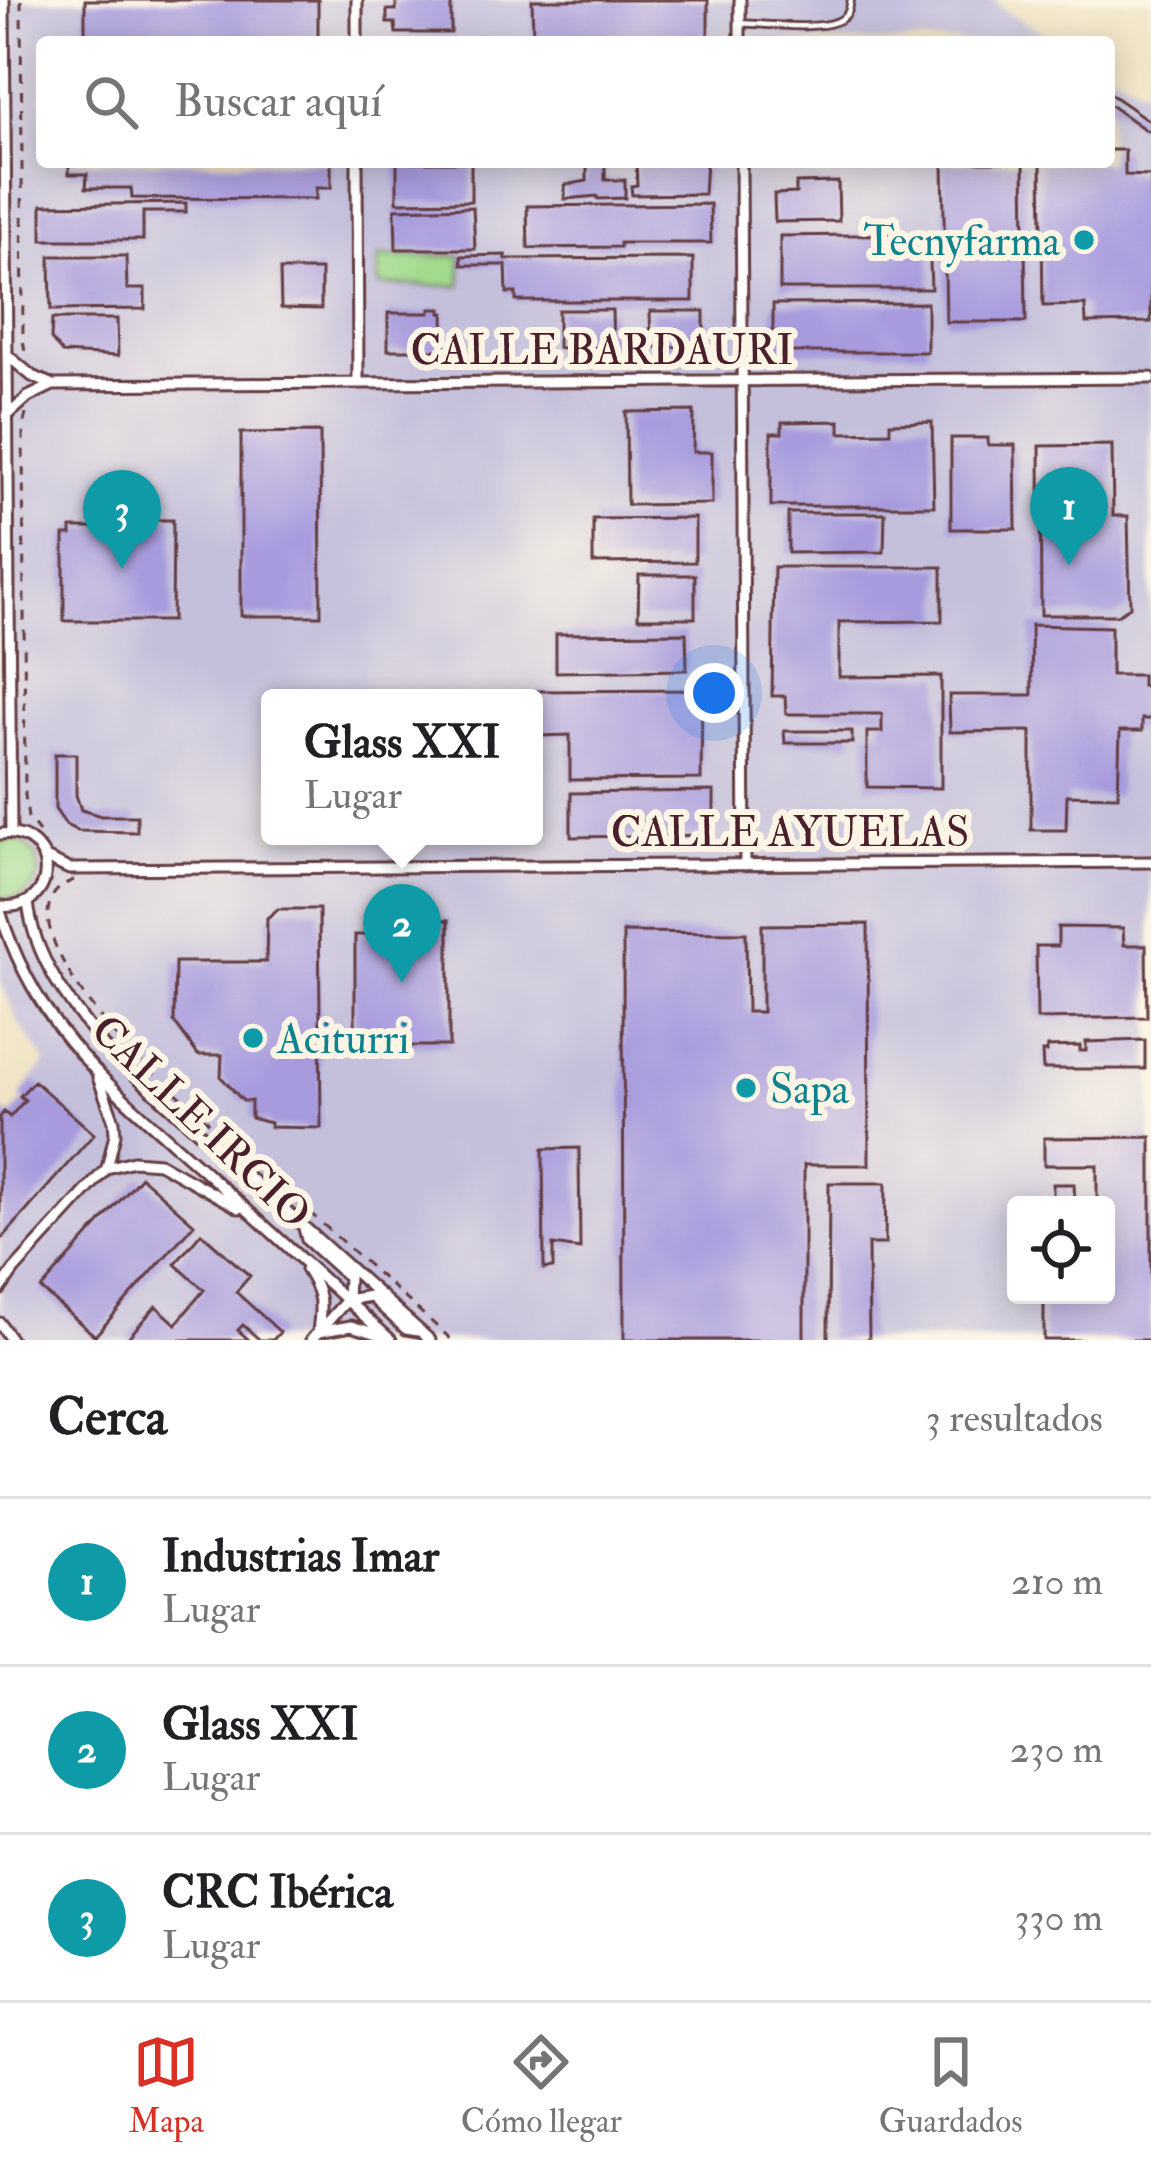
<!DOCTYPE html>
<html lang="es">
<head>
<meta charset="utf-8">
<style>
	body { margin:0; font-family:"IM FELL Double Pica",serif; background:#f2f2f2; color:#202124 }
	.controls { position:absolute; right:36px; bottom:36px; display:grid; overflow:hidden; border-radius:12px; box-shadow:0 6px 30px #0003 }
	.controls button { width:108px; height:108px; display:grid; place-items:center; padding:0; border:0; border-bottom:3px solid #e0e0e0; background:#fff; color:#202124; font:60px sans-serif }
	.you { position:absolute; left:714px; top:693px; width:42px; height:42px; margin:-30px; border:9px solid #fff; border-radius:50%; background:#1a73e8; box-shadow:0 0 0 18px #1a73e833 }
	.badge { display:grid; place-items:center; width:78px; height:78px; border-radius:50%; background:#d93025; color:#fff; font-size:39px; font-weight:700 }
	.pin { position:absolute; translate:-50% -99px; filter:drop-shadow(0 3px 6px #0008) }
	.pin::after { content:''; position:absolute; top:63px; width:42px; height:36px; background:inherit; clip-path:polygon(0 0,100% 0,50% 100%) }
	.popup { position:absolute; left:261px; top:689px; width:282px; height:156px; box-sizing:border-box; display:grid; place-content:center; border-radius:12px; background:#fff; filter:drop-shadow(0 3px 9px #0005); font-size:39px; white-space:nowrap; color:#757577 }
	.popup b { font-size:45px; color:#202124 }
	.popup::after { content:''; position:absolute; left:50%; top:100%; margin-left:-24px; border:24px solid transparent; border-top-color:#fff }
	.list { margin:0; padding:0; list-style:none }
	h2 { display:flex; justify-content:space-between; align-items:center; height:156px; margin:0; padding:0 48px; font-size:51px }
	h2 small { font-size:39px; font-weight:400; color:#757577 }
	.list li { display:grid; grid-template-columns:78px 1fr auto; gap:36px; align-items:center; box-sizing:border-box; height:168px; padding:0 48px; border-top:3px solid #e0e0e0 }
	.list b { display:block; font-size:45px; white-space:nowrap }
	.list p { margin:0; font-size:39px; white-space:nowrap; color:#757577 }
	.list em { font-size:39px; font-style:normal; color:#757577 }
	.icon { flex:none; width:66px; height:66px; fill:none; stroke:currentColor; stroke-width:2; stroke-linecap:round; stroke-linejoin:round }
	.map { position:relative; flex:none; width:1151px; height:1340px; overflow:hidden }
	.search { position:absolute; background:#fff; box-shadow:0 6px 30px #0003; left:36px; right:36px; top:36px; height:132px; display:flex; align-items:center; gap:30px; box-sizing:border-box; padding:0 42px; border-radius:12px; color:#757577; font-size:45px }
	.sheet { height:660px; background:#fff }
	nav { display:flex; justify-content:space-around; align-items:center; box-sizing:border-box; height:168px; border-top:3px solid #e0e0e0; background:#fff; font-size:33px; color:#757577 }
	nav a { display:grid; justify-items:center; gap:6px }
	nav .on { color:#d93025 }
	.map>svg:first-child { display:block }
</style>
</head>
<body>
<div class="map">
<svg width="1151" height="1340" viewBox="0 0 1151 1340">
	<rect width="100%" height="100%" fill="#fcf5e5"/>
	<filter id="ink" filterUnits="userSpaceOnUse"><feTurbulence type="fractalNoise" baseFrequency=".00833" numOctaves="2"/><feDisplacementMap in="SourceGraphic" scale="24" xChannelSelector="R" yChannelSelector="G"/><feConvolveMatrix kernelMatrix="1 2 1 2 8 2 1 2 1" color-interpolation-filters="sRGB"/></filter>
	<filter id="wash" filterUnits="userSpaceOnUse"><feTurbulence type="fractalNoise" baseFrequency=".004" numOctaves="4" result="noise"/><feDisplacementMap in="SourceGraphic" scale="48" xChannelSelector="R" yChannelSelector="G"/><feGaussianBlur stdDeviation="2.7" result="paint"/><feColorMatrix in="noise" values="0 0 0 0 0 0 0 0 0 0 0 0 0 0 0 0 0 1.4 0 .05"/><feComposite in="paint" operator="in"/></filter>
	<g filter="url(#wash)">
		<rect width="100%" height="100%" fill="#f0e3c3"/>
		<path fill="#c4c0db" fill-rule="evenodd" d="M0 0H994L1003 9 1061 42H42V162H1109V70L1151 94V1340H0V1115L4 1112 10 1117 24 1101 20 1096 46 1061 19 1024 0 981ZM270 698H534V836H270ZM1016 1205H1106V1295H1016Z"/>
		<path fill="#a2db8e" stroke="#767d5c" stroke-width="3" d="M461 256V286L379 285V257Z
			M12 840C31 844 39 856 39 875 32 893 19 901 0 898V841Z"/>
		<g id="blocks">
			<path fill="#a79bde" d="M85 0H318V42H85Z
				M396 0H451V33H396L395 23H387V10H396Z
				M532 0H708V37L533 36Z
				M1109 93 1151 122V129L1147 131 1109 104Z
				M1109 150H1125V175L1151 176V322L1086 323 1085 305 1043 306 1041 162H1109Z
				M69 162H331V188H316V199L132 198 131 188H86L87 174H69Z
				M397 162H471V201L397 202Z
				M587 162H605V180H625V198L598 199 597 196 565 199V185L587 181Z
				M636 162H706L704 194 632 195 631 186 637 185Z
				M943 162H1024L1026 322H946Z
				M838 182 839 221 775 222 774 194 796 193V183Z
				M186 203V212H143V240H42V205Z
				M710 204 711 243H620V247L528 248 527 206Z
				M473 207 475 249H396L395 209Z
				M929 234 931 289H780V236Z
				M506 255V259L693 258V301H516V293H507L506 265H462L461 256Z
				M50 256H126L127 289H145V309L51 310Z
				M280 270H321V309L281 308Z
				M927 303V352H785L773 339V304Z
				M430 309H441V313H444L445 350H388V313H430Z
				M558 310H612L613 347 558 348Z
				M650 311H704V347H651Z
				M52 319H117L118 356 62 353 51 339Z
				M694 411 693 452H712V504L627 505 626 412Z
				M840 421V433L890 432V423L932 422 934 506H771V433H782V422Z
				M320 432 321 616H241V433Z
				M951 438H988V445H1015L1016 529H951Z
				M1112 445 1113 516H1128L1130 607 1117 615H1041L1040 446Z
				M788 513H885L884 552 788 553Z
				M695 518V562L593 563V519Z
				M136 520H173L172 621H64V535H71V528H135Z
				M774 567H942V621L839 622V677L941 676V788L867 787V732H882V714H786L785 696H772Z
				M639 575H695V618H638Z
				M1031 625 1111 627V675H1142V686H1151V719H1142V731H1120L1118 796 1067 795 1066 830H1031V731L950 732 949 695H1032Z
				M686 633 687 670 556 672V634Z
				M702 690 701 779 570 780V735L537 736V691Z
				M784 731H852V743H785Z
				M55 754H76V795L81 810 101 816H137V832L78 831 66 825 55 809Z
				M714 791V835L571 837V793Z
				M278 909H319L321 1128 270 1127V1123L251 1118V1101H243L221 1077 222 1055H198L174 1022 175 962H266L267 918Z
				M371 920H449V1046H360V1031H355V935H371Z
				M868 924 869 1165H804V1340H624L623 932 746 933 747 1012H762V925Z
				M1058 927 1123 928 1124 945H1146L1147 1017 1037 1019 1036 946H1058Z
				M1145 1040V1069H1043L1042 1052H1047V1047L1080 1046V1051H1086V1042Z
				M34 1081 94 1134 0 1241V1117L4 1112 10 1117 25 1100 20 1096Z
				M1151 1137V1340H1044V1295H1106V1205H1097V1165H1044V1138Z
				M579 1148 580 1249 553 1245V1268L544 1269 543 1149Z
				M141 1177 194 1224 95 1336 41 1289Z
				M829 1183H886L885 1244H868L869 1340H828Z
				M1053 1184H1074L1075 1205H1053Z
				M201 1233 250 1276 236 1292 280 1332 273 1340H260L243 1325 238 1330 249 1340H126L156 1306 176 1324 204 1290 175 1264Z"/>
		</g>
	</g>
	<g filter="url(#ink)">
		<use href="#blocks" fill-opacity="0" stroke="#633c42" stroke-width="3"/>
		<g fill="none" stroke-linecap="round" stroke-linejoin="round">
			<defs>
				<path id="service" d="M740 23C763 24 826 32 843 18 850 12 849 9 851 0"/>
				<path id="minor" d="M4 0 11 833
					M357 0V42
					M740 0V42
					M357 162 358 383
					M741 162 745 865
					M7 355 32 376 53 385
					M7 416 28 397 53 385 1151 378
					M0 834C60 827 61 913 0 906
					M40 849 46 858 69 869 1151 862
					M28 902C34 960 71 1005 106 1049L430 1340
					M0 911C36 1030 112 1088 200 1167 264 1225 327 1283 391 1340
					M107 1168 133 1161 159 1163 239 1208
					M304 1228 307 1240 348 1277 347 1300
					M306 1269C322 1294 322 1302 318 1332L351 1326 381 1335
					M0 1290 14 1270 107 1168 115 1134 114 1121 98 1077
					M347 1300 370 1296 406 1329 418 1331
					M0 1323 11 1340
					M311 1340 347 1300"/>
			</defs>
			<use href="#service" stroke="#633c42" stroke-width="10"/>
			<use href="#minor" stroke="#633c42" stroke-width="15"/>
			<path stroke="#633c42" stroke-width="3" stroke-dasharray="9 9" stroke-linecap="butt" d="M21 0 23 340 26 358
				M26 414 23 426 25 795 28 818 39 832
				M74 880C2 905 100 1018 126 1048L452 1340"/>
			<use href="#service" stroke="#fff" stroke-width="4.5"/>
			<use href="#minor" stroke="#fff" stroke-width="9"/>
		</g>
	</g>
	<g fill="#0f9aa8" stroke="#fcf5e5" stroke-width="4.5">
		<circle cx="1084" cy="240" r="12"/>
		<circle cx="253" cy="1038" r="12"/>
		<circle cx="746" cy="1088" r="12"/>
	</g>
	<g text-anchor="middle" stroke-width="12" stroke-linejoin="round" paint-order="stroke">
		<g font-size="42" fill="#0d838f" stroke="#fcf5e5" text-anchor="start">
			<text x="1060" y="255" text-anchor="end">Tecnyfarma</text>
			<text x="277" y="1053">Aciturri</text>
			<text x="770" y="1103">Sapa</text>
		</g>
		<g font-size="42" fill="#4a1f2b" stroke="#fcf5e5">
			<text x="602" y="364">CALLE BARDAURI</text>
			<text x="790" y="846">CALLE AYUELAS</text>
			<text transform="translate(202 1121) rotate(44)" y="15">CALLE IRCIO</text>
		</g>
	</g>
</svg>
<div class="controls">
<button><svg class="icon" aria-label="locate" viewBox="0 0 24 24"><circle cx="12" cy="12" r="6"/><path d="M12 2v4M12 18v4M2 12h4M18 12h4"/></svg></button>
</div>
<div class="you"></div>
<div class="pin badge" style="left:1069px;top:566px;background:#0f9aa8">1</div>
<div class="pin badge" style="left:402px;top:983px;background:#0f9aa8">2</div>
<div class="popup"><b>Glass XXI</b>Lugar</div>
<div class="pin badge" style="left:122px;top:569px;background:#0f9aa8">3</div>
<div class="search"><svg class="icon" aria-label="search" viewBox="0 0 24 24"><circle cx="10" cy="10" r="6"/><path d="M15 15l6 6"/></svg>Buscar aquí</div>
</div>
<section class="sheet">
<h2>Cerca<small>3 resultados</small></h2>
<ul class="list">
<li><span class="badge" style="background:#0f9aa8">1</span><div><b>Industrias Imar</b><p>Lugar</p></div><em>210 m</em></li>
<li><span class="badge" style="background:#0f9aa8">2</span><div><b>Glass XXI</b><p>Lugar</p></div><em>230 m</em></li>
<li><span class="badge" style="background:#0f9aa8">3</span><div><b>CRC Ibérica</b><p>Lugar</p></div><em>330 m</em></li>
</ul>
</section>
<nav>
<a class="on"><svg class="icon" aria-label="map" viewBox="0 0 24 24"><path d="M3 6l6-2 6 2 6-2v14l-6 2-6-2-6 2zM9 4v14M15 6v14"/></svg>Mapa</a>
<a><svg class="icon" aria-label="directions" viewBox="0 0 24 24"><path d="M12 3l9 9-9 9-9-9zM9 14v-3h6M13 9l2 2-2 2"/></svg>Cómo llegar</a>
<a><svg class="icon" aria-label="saved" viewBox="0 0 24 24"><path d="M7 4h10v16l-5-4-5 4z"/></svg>Guardados</a>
</nav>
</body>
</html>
